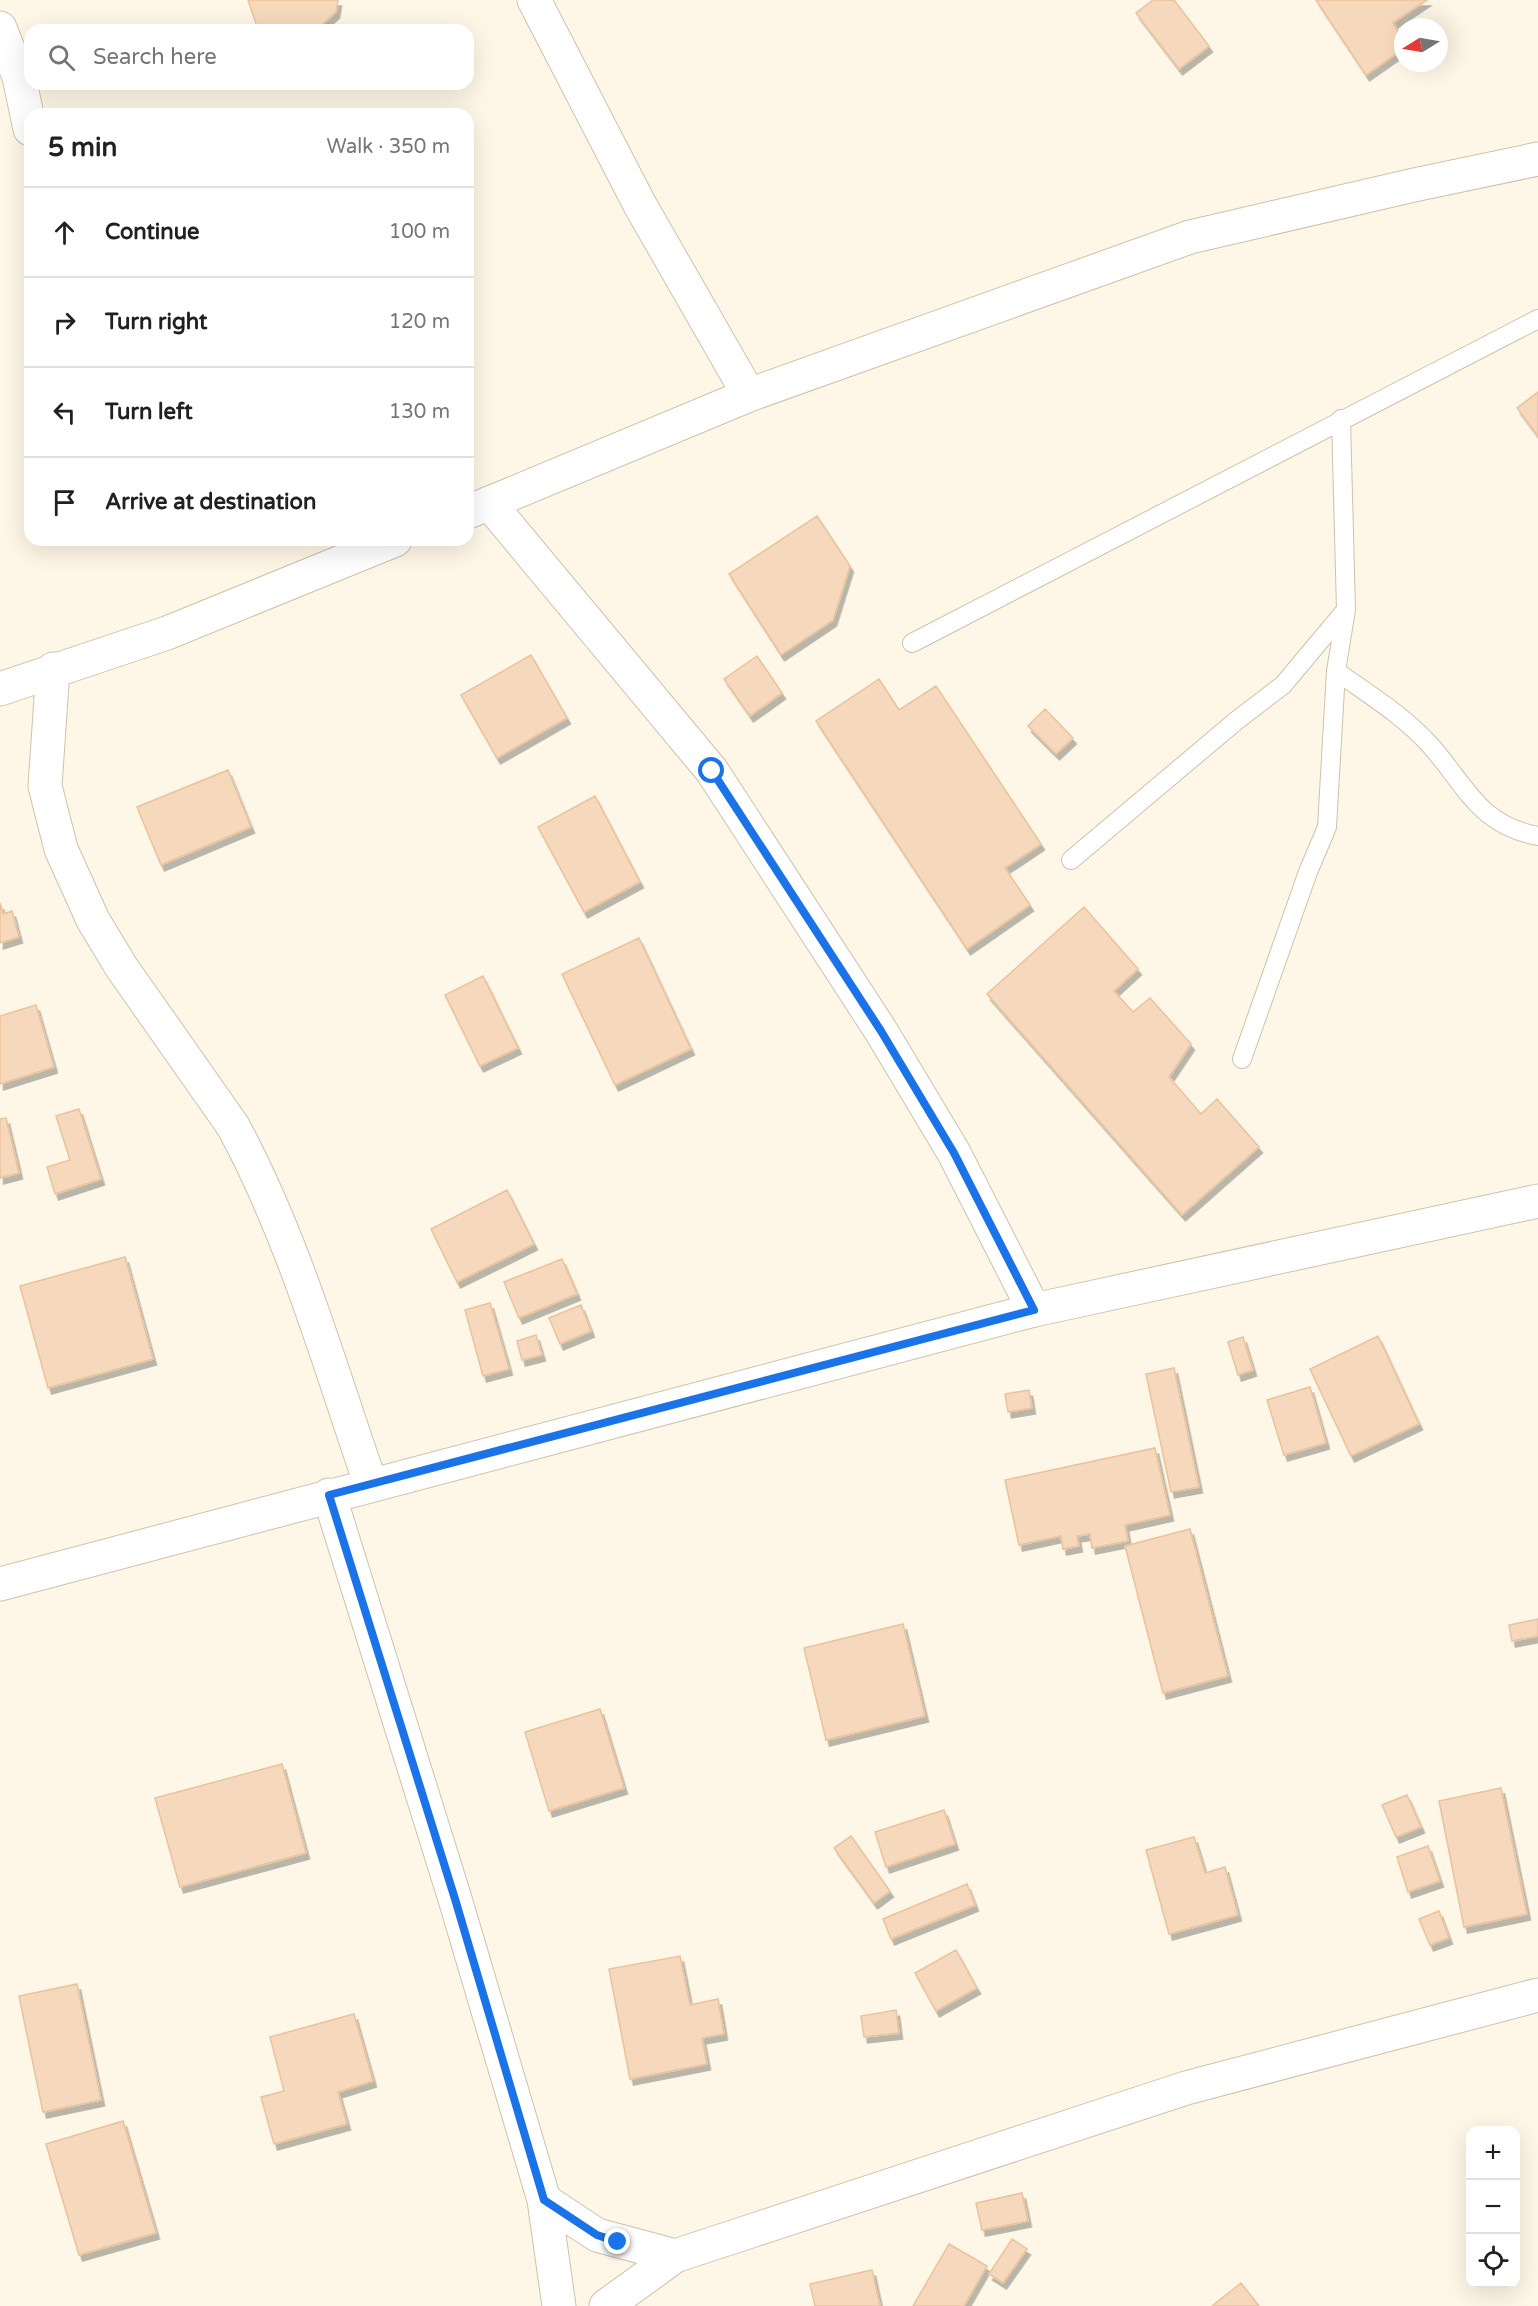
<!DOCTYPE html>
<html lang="en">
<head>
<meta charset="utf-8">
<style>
	body { margin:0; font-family:"Varela Round",sans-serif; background:#f2f2f2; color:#202124 }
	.controls { position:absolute; right:18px; bottom:18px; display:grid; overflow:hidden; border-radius:12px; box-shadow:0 6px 24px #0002 }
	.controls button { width:54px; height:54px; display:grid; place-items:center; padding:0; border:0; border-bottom:2px solid #e0e0e0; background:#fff; color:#202124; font:30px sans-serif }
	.compass { position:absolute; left:1394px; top:18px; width:54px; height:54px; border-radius:50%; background:#fff; box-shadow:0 6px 24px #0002; rotate:259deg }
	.stop { position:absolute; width:18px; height:18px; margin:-14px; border:4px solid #1a73e8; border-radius:50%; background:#fff }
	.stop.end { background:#1a73e8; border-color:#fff; box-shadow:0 2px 6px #0008 }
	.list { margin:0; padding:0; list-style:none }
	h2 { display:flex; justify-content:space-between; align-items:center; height:78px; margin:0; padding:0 24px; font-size:26px }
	h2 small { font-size:20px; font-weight:400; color:#757577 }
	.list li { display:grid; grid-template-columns:39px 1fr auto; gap:18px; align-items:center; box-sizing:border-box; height:90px; padding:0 24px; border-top:2px solid #e0e0e0 }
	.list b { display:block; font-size:22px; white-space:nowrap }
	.list em { font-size:20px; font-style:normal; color:#757577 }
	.icon { flex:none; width:33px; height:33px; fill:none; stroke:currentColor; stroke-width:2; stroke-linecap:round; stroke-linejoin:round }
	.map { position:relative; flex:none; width:1538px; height:2306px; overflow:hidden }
	.search { position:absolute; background:#fff; box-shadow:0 6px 24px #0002; left:24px; top:24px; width:450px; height:66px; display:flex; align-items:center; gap:15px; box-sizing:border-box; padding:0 21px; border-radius:18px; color:#757577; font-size:22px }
	.panel { position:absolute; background:#fff; box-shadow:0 6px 24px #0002; left:24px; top:108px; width:450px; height:438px; border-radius:18px }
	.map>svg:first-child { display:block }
</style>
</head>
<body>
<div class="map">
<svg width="1538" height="2306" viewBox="0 0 1538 2306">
	<defs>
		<filter id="shadow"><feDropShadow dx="3.5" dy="6" stdDeviation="0" flood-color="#0004"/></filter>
	</defs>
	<rect width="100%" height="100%" fill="#fef7e7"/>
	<path fill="#f6d9bc" stroke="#eac29b" stroke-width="1.5" filter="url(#shadow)" d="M248 0H338L336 12 316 30H258Z
		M1153 0H1174L1209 46 1179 69 1136 13Z
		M1316 0H1427L1393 23 1403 39V49L1366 75Z
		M1538 392V436L1517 408Z
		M817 516 850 566 833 620 781 655 729 574Z
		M531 655 567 718 497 758 461 695Z
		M757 656 782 693 750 716 724 679Z
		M879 679 899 710 936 686 1041 844 1005 868 1030 905 967 949 816 721Z
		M1045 709 1073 738 1056 754 1028 726Z
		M228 770 251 827 161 865 137 807Z
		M595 796 640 882 584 912 538 827Z
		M0 903 3 914 12 911 19 937 0 943Z
		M1084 907 1138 969 1114 991 1133 1012 1150 998 1191 1044 1169 1077 1201 1114 1217 1099 1259 1147 1182 1215 987 994Z
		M639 938 691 1049 615 1085 562 974Z
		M483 976 518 1048 480 1066 445 995Z
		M36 1005 54 1067 0 1084V1016Z
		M79 1109 101 1179 55 1194 47 1167 70 1160 56 1116Z
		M6 1118 19 1173 0 1178V1119Z
		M507 1190 534 1244 457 1282 431 1229Z
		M125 1257 153 1359 48 1388 20 1286Z
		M562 1259 577 1294 519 1318 504 1282Z
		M490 1303 509 1369 483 1376 465 1310Z
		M581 1305 591 1331 560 1344 549 1318Z
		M536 1335 542 1355 522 1360 517 1341Z
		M1378 1336 1419 1424 1351 1456 1310 1369Z
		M1243 1337 1253 1370 1238 1375 1228 1342Z
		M1174 1368 1199 1487 1171 1492 1146 1374Z
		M1310 1387 1326 1443 1284 1455 1267 1400Z
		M1029 1390 1032 1408 1008 1412 1005 1394Z
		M1155 1448 1170 1515 1125 1525 1128 1541 1092 1548 1090 1534 1077 1536 1079 1546 1063 1549 1061 1536 1019 1545 1005 1480Z
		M1190 1529 1228 1676 1163 1693 1125 1546Z
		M1538 1619V1636L1512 1641 1509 1625Z
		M903 1624 925 1716 826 1740 804 1648Z
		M600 1709 624 1788 549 1811 525 1732Z
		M282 1764 306 1853 180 1887 155 1798Z
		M1501 1788 1527 1914 1464 1927 1439 1801Z
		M1407 1795 1421 1827 1396 1837 1382 1805Z
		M944 1810 955 1844 886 1867 875 1832Z
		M851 1836 890 1891 874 1903 834 1848Z
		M1194 1837 1205 1873 1225 1867 1238 1915 1169 1934 1146 1850Z
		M1428 1846 1440 1881 1408 1892 1397 1857Z
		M967 1884 975 1905 891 1939 883 1919Z
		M1439 1911 1449 1938 1430 1945 1419 1919Z
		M956 1950 977 1988 936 2011 915 1973Z
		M680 1956 690 2005 718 1999 724 2034 702 2038 707 2064 630 2079 609 1969Z
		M77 1984 101 2100 43 2112 19 1996Z
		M896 2010 899 2033 864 2037 861 2016Z
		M354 2014 373 2081 338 2092 347 2124 274 2144 261 2097 284 2091 270 2037Z
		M123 2121 156 2233 79 2255 46 2144Z
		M1022 2193 1028 2221 982 2230 976 2203Z
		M1012 2239 1027 2249 1003 2283 989 2274Z
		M949 2244 987 2266 964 2306H913Z
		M872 2270 880 2306H815L810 2284Z
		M1241 2283 1259 2306H1212Z"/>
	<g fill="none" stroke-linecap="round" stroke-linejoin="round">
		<defs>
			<path id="service" d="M912 643 1538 319
				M1336 671C1368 694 1403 715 1430 745 1466 785 1478 825 1538 836
				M1071 860 1236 721 1283 685 1345 611
				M1242 1059 1308 872 1327 827 1336 671 1346 610 1341 419"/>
			<path id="minor" d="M534 0 640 205 749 395
				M0 28 19 77 30 129
				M489 503 712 771 881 1031 954 1153 1034 1310
				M468 512 749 395 1190 237 1414 185 1538 159
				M53 669 45 786 61 849 93 920 122 968 233 1126C294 1239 329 1364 371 1485
				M0 689 167 633 395 540
				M329 1495 455 1899 544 2200 559 2306
				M544 2200 597 2235 675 2256
				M606 2306 675 2256 754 2230 1186 2088 1538 1995"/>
			<path id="tertiary" d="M0 1584 1034 1310 1538 1201"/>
		</defs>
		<use href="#service" stroke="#d1c0ab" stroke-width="20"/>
		<use href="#minor" stroke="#d1c0ab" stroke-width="35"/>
		<use href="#tertiary" stroke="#d1c0ab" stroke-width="35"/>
		<use href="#service" stroke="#fff" stroke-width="18"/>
		<use href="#minor" stroke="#fff" stroke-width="33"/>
		<use href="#tertiary" stroke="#fff" stroke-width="33"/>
	</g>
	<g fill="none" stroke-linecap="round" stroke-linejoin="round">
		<path stroke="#1a73e8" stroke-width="8" d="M618 2242 597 2235 544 2200 455 1899 329 1495 1034 1310 954 1153 881 1031 712 771"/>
	</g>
</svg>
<div class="controls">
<button>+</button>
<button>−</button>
<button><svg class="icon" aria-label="locate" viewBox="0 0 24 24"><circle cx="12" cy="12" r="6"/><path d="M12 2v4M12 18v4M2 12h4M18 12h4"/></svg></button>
</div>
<svg class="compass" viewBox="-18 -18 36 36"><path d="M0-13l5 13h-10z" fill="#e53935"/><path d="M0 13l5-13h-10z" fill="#757577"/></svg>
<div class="stop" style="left:712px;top:771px"></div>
<div class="stop end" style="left:618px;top:2242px"></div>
<div class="search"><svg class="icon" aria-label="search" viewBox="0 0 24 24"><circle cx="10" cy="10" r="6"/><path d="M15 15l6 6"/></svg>Search here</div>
<section class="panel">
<h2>5 min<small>Walk · 350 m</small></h2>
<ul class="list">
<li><svg class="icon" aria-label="ahead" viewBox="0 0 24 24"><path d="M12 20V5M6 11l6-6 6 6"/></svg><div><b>Continue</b></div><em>100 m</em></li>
<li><svg class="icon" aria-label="right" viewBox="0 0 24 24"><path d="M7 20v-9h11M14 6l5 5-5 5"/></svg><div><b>Turn right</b></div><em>120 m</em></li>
<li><svg class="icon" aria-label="left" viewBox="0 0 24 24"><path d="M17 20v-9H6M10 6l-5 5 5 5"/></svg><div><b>Turn left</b></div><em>130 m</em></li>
<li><svg class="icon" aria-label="arrive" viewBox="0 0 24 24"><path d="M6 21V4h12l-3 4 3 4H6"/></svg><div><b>Arrive at destination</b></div></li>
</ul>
</section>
</div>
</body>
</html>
